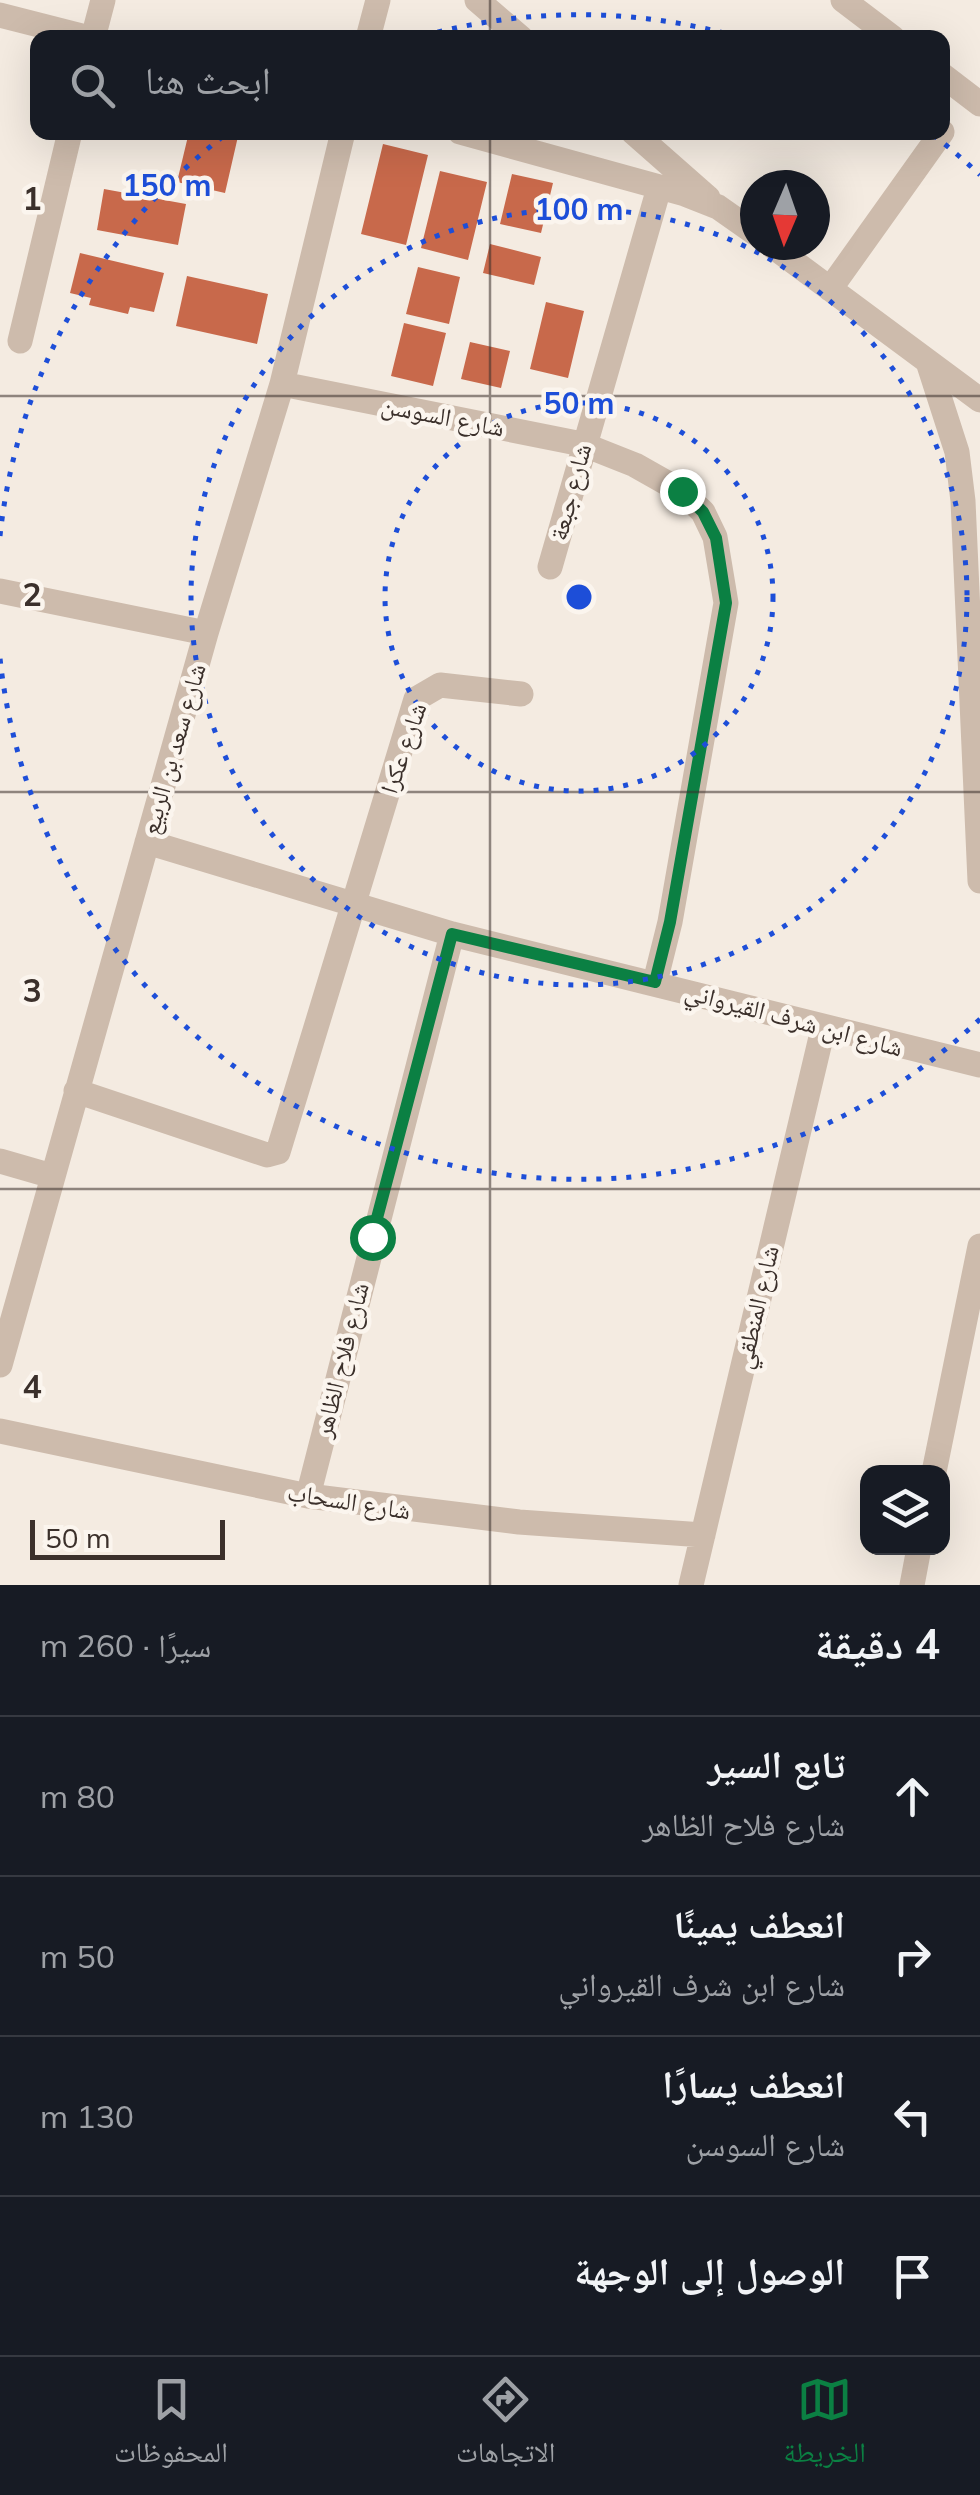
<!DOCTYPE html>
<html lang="ar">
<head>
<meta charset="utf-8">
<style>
	body { margin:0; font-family:Mulish,"Noto Naskh Arabic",sans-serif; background:#242831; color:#f1f3f6; direction:rtl }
	.controls { position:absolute; right:30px; bottom:30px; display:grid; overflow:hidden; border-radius:20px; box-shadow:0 10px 40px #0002 }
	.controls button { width:90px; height:90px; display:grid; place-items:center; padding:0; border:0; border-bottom:2px solid #363941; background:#171b24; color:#f1f3f6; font:50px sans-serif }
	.compass { position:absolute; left:740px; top:170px; width:90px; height:90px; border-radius:50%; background:#171b24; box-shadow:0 10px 40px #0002; rotate:182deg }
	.scale { position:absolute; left:30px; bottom:25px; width:195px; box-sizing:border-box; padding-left:10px; border:5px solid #3b302b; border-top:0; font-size:28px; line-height:35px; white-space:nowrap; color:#3b302b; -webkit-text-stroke:8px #fbf5ee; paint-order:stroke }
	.stop { position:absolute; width:30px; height:30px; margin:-22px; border:8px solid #0b8043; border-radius:50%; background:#fff }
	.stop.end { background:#0b8043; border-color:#fff; box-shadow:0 2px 10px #0008 }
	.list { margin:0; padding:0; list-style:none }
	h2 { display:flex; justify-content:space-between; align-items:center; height:130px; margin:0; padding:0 40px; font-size:42px }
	h2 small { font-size:32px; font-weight:400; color:#9ea1a6 }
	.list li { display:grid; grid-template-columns:65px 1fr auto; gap:30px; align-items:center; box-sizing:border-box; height:160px; padding:0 40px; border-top:2px solid #363941 }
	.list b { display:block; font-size:38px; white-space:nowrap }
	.list p { margin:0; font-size:32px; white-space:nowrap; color:#9ea1a6 }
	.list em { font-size:32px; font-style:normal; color:#9ea1a6 }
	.icon { flex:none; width:55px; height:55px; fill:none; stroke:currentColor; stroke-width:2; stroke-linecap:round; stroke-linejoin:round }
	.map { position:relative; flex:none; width:980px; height:1585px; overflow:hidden; direction:ltr }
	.search { position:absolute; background:#171b24; box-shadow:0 10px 40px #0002; left:30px; right:30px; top:30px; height:110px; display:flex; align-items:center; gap:25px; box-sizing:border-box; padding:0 35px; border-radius:20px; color:#9ea1a6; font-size:38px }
	.sheet { height:770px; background:#171b24 }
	nav { display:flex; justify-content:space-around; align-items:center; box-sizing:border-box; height:140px; border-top:2px solid #363941; background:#171b24; font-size:28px; color:#9ea1a6 }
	nav a { display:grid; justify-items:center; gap:5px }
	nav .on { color:#0b8043 }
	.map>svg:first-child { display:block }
</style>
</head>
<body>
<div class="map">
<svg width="980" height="1585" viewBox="0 0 980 1585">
	<rect width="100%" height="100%" fill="#f4ebe1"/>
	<path fill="#c8694b" d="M189 132H239L225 193 177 182Z
		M383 144 428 155 406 245 361 234Z
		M440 171 487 182 468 260 421 248Z
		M512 174 553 183 541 233 500 224Z
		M104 189 186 204 178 245 97 230Z
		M490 244 541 257 534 285 483 273Z
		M80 253 164 273 154 312 130 307 128 314 89 305 91 298 70 293Z
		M418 267 460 277 449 324 406 314Z
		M187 276 268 294 257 344 176 326Z
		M546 302 584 311 568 378 530 369Z
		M404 323 446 333 433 386 391 376Z
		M470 342 510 351 501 388 461 379Z"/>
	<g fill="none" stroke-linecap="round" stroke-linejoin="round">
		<path stroke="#cdbbac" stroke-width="25" d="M477 0 521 38
			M843 0 893 38
			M0 15 90 38
			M93 38 103 0
			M368 38 378 0
			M942 75 980 104
			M460 132 685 194 718 207 755 233
			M633 132 708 198
			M771 245 980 400
			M830 289 942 132
			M20 341 70 132
			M928 362 957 452 963 501 980 881
			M282 384 582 444 635 465 681 491 703 512 715 537 726 603 670 922 655 982
			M550 567 659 188
			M0 591 206 633
			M147 842 452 934 980 1065
			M76 1091 267 1155 278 1152 416 699 440 685 521 694
			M0 1161 52 1176
			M0 1365 206 633 282 384 343 132
			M0 1431 308 1496 519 1522 703 1535
			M934 1472 980 1246
			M308 1496 452 934
			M691 1585 823 1029
			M912 1585 919 1548"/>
	</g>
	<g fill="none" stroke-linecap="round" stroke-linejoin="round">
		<path stroke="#0b8043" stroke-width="12" d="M372 1237 452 934 655 982 670 922 726 603 716 538 703 512 682 491"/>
	</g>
	<path fill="none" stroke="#3b302b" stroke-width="2.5" stroke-opacity="0.55" d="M490 0V38M490 132V1585M0 396H980M0 792H980M0 1189H980"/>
	<g fill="none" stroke="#1d4ed8" stroke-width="5" stroke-dasharray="5 10">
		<circle cx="579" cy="597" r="194"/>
		<circle cx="579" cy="597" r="388"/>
		<path d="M980 1019A582 582 0 0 1 0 658M0 536A582 582 0 0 1 225 135M423 36A582 582 0 0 1 735 36M933 135A582 582 0 0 1 980 175"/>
	</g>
	<g text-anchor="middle" stroke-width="9" stroke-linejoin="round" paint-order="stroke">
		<g font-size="25" fill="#3b302b" stroke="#fbf5ee">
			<text transform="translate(443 416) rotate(11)" y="9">شارع السوسن</text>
			<text transform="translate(570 492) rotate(-75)" y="9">شارع جبعة</text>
			<text transform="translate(403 748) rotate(-71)" y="9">شارع عكرا</text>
			<text transform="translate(173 749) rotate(-74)" y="9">شارع سعد بن الربيع</text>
			<text transform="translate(794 1019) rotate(15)" y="9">شارع ابن شرف القيرواني</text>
			<text transform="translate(756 1307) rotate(-77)" y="9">شارع المنطقي</text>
			<text transform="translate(341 1360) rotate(-76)" y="9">شارع فلاح الظاهر</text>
			<text transform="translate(349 1501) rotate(9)" y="9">شارع السحاب</text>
		</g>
	</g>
	<g font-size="32" text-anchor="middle" font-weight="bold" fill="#3b302b" stroke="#fbf5ee" stroke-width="9" stroke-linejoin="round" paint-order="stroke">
		<text x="32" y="210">1</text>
		<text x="32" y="606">2</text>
		<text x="32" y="1002">3</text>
		<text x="32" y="1398">4</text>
	</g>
	<circle cx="579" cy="597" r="15" fill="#1d4ed8" stroke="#fbf5ee" stroke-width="5"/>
	<g font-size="30" text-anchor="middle" font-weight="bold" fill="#1d4ed8" stroke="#fbf5ee" stroke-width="9" stroke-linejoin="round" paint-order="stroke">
		<text x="167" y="196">150 m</text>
		<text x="579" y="220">100 m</text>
		<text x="579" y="414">50 m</text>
	</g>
</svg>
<div class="controls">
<button><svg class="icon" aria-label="layers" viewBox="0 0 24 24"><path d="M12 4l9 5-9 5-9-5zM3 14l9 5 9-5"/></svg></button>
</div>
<svg class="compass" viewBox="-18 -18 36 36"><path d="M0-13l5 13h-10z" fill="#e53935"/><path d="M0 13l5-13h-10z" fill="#9ea1a6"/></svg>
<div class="scale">50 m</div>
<div class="stop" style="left:372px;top:1237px"></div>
<div class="stop end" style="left:682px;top:491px"></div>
<div class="search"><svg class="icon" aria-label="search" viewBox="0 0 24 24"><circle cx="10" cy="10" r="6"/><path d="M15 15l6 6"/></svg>ابحث هنا</div>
</div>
<section class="sheet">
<h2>4 دقيقة<small>سيرًا · 260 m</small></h2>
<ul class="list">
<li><svg class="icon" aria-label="ahead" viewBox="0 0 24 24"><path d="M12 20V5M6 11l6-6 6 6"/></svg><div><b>تابع السير</b><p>شارع فلاح الظاهر</p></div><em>80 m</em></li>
<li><svg class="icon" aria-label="right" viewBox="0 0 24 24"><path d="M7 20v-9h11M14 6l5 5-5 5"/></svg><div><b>انعطف يمينًا</b><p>شارع ابن شرف القيرواني</p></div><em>50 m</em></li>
<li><svg class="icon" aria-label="left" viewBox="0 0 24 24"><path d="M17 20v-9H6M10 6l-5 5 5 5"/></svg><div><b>انعطف يسارًا</b><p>شارع السوسن</p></div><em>130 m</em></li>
<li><svg class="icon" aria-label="arrive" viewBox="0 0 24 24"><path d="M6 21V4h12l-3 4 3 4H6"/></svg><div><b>الوصول إلى الوجهة</b></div></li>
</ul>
</section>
<nav>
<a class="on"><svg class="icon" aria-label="map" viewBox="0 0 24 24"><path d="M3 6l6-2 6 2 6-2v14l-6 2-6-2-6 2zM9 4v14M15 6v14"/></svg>الخريطة</a>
<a><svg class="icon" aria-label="directions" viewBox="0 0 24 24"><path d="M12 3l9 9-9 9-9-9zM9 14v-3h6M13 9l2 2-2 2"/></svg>الاتجاهات</a>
<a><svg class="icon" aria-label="saved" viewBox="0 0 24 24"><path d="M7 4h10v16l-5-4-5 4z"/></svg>المحفوظات</a>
</nav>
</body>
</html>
